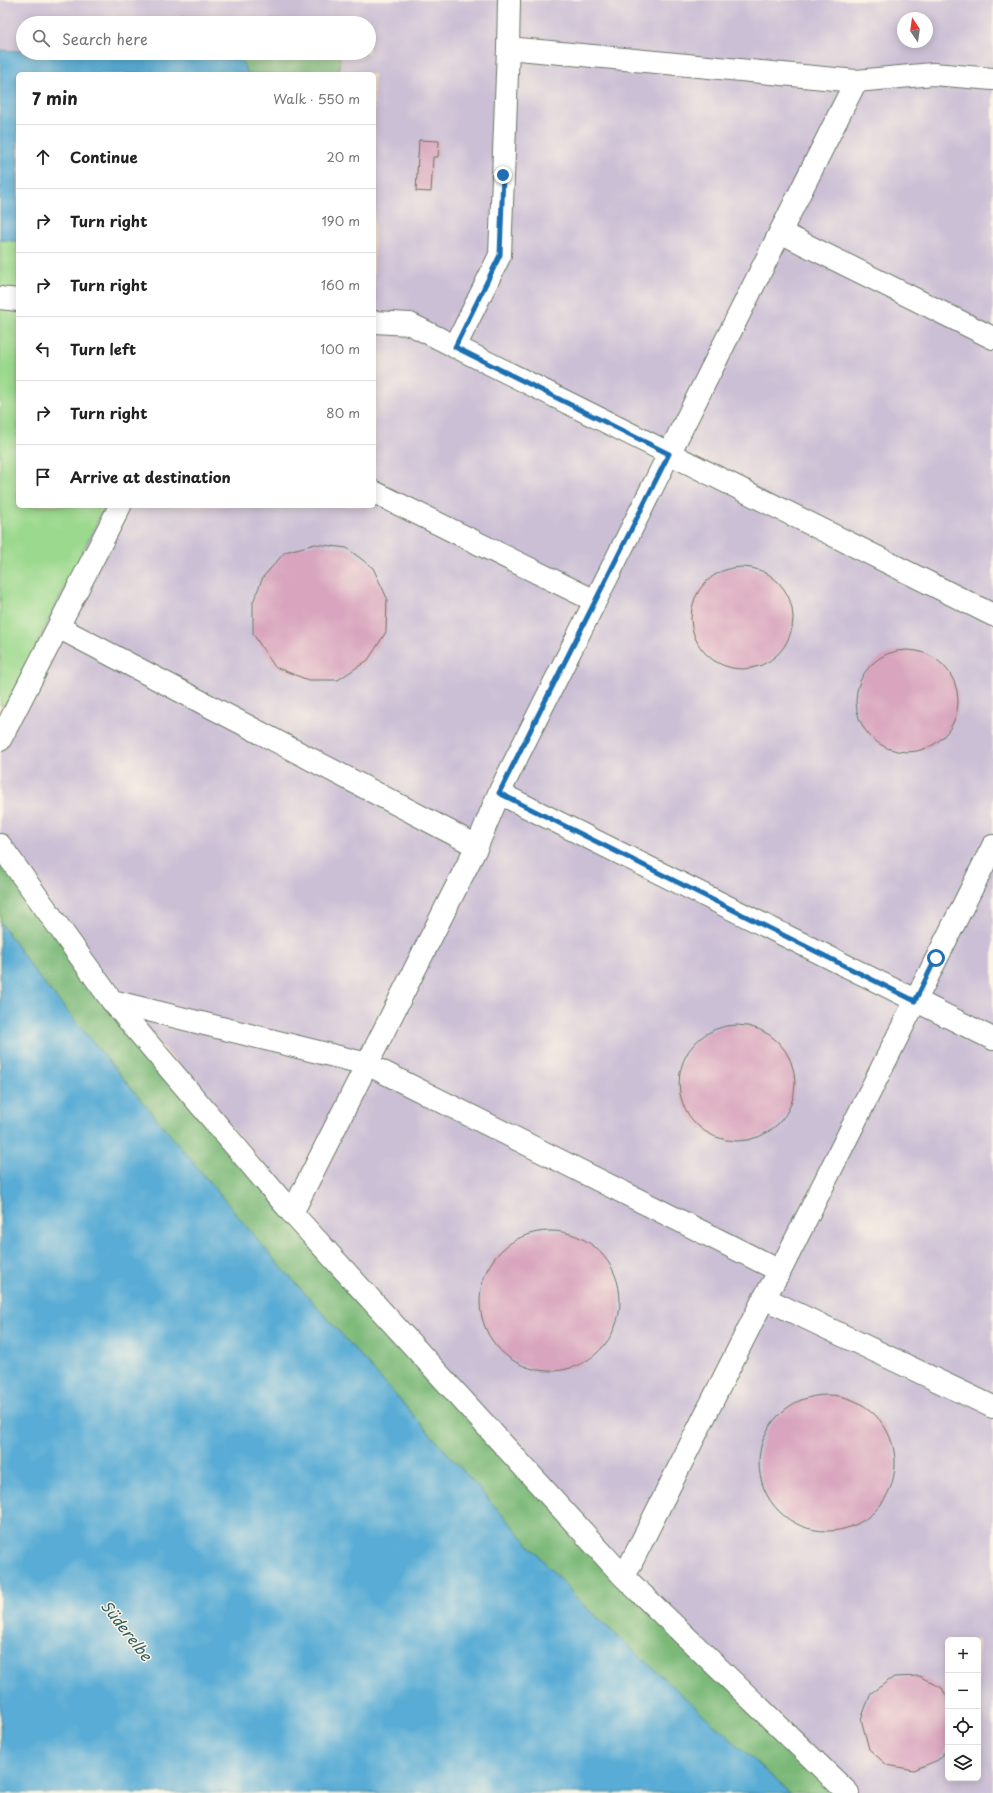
<!DOCTYPE html>
<html lang="en">
<head>
<meta charset="utf-8">
<style>
	body { margin:0; font-family:"Playpen Sans",sans-serif; background:#f6f6f6; color:#222 }
	.controls { position:absolute; right:12px; bottom:12px; display:grid; overflow:hidden; border-radius:6px; box-shadow:0 2px 10px #0003 }
	.controls button { width:36px; height:36px; display:grid; place-items:center; padding:0; border:0; border-bottom:1px solid #e0e0e0; background:#fff; color:#222; font:20px sans-serif }
	.compass { position:absolute; left:897px; top:12px; width:36px; height:36px; border-radius:50%; background:#fff; box-shadow:0 2px 10px #0003; rotate:347deg }
	.stop { position:absolute; width:12px; height:12px; margin:-9px; border:3px solid #1f6fb2; border-radius:50%; background:#fff }
	.stop.end { background:#1f6fb2; border-color:#fff; box-shadow:0 1px 4px #0008 }
	.list { margin:0; padding:0; list-style:none }
	h2 { display:flex; justify-content:space-between; align-items:center; height:52px; margin:0; padding:0 16px; font-size:17px }
	h2 small { font-size:13px; font-weight:400; color:#767676 }
	.list li { display:grid; grid-template-columns:26px 1fr auto; gap:12px; align-items:center; box-sizing:border-box; height:64px; padding:0 16px; border-top:1px solid #e0e0e0 }
	.list b { display:block; font-size:15px; white-space:nowrap }
	.list em { font-size:13px; font-style:normal; color:#767676 }
	.icon { flex:none; width:22px; height:22px; fill:none; stroke:currentColor; stroke-width:2; stroke-linecap:round; stroke-linejoin:round }
	.map { position:relative; flex:none; width:993px; height:1793px; overflow:hidden }
	.search { position:absolute; background:#fff; box-shadow:0 2px 10px #0003; left:16px; top:16px; width:360px; height:44px; display:flex; align-items:center; gap:10px; box-sizing:border-box; padding:0 14px; border-radius:22px; color:#767676; font-size:15px }
	.panel { position:absolute; background:#fff; box-shadow:0 2px 10px #0003; left:16px; top:72px; width:360px; height:436px; border-radius:6px }
	.map>svg:first-child { display:block }
</style>
</head>
<body>
<div class="map">
<svg width="993" height="1793" viewBox="0 0 993 1793">
	<rect width="100%" height="100%" fill="#fcf5e5"/>
	<filter id="ink" filterUnits="userSpaceOnUse"><feTurbulence type="fractalNoise" baseFrequency=".025" numOctaves="2"/><feDisplacementMap in="SourceGraphic" scale="8" xChannelSelector="R" yChannelSelector="G"/><feConvolveMatrix kernelMatrix="1 2 1 2 8 2 1 2 1" color-interpolation-filters="sRGB"/></filter>
	<filter id="wash" filterUnits="userSpaceOnUse"><feTurbulence type="fractalNoise" baseFrequency=".012" numOctaves="4" result="noise"/><feDisplacementMap in="SourceGraphic" scale="16" xChannelSelector="R" yChannelSelector="G"/><feGaussianBlur stdDeviation="0.9" result="paint"/><feColorMatrix in="noise" values="0 0 0 0 0 0 0 0 0 0 0 0 0 0 0 0 0 1.4 0 .05"/><feComposite in="paint" operator="in"/></filter>
	<g filter="url(#wash)">
		<rect width="100%" height="100%" fill="#f2dfc1"/>
		<path fill="#cbbfd5" fill-rule="evenodd" d="M0 0H993V1793H835L619 1579 0 857V718L105 506H374V74H339L340 53H369V23L182 16 181 23H23V51L0 50ZM903 18H927V42H903ZM948 1640H978V1778H948Z
			M74 53H180L179 57Z"/>
		<path fill="#9bd98e" stroke="#5d8b61" d="M0 240 18 241V506H105L6 706 0 705Z"/>
		<path fill="#7cb979" stroke="#4e7b56" d="M181 16 342 23H181Z
			M180 53H340L339 74H248L241 60 179 57Z
			M0 857 128 1032 835 1793H790L582 1604 266 1250 37 975 0 922Z"/>
		<path fill="#59acd5" stroke="#3c7484" d="M0 50 23 51V53H74L241 60 248 74H18V241L0 240Z
			M0 922 37 975 266 1250 582 1604 790 1793H0Z"/>
		<g id="blocks">
			<path fill="#d8a4be" d="M419 140 439 141 438 157H433L431 192 416 191Z
				M315 544 347 548 373 568 387 598 386 632 368 660 338 680H308L275 667 253 634V602L263 577 285 552Z
				M691 618a51 51 0 1 1 102 0a51 51 0 1 1-102 0Z
				M856 701a51 51 0 1 1 102 0a51 51 0 1 1-102 0Z
				M679 1083a58 58 0 1 1 116 0a58 58 0 1 1-116 0Z
				M480 1301a70 70 0 1 1 140 0a70 70 0 1 1-140 0Z
				M759 1463a68 68 0 1 1 136 0a68 68 0 1 1-136 0Z
				M919 1676 942 1688 948 1699V1747L938 1760 914 1770 887 1765 869 1749 861 1719 871 1693 894 1677Z"/>
		</g>
	</g>
	<g filter="url(#ink)">
		<use href="#blocks" fill-opacity="0" stroke="#697665" stroke-width="1"/>
		<g fill="none" stroke-linecap="round" stroke-linejoin="round">
			<defs>
				<path id="minor" d="M508 48 509 0
					M780 232 993 338
					M0 298 18 300
					M374 322 410 324 993 615
					M455 347 500 255 508 48 856 81 933 74 993 79
					M374 492 595 601
					M58 627 477 846
					M0 740 120 506
					M499 793 993 1039
					M0 845 112 1001 292 1213 624 1577 848 1793
					M112 1001 367 1064 780 1271
					M292 1213 477 846 499 793 856 81
					M764 1298 993 1407
					M624 1577 764 1298 780 1271 993 846"/>
			</defs>
			<use href="#minor" stroke="#697665" stroke-width="24"/>
			<use href="#minor" stroke="#fff" stroke-width="22"/>
		</g>
	</g>
	<g fill="none" stroke-linecap="round" stroke-linejoin="round" filter="url(#ink)">
		<path stroke="#1f6fb2" stroke-width="5" d="M503 175 500 255 455 347 669 454 499 793 915 1001 936 958"/>
	</g>
	<g text-anchor="middle" stroke-width="3" stroke-linejoin="round" paint-order="stroke">
		<g font-size="15" font-style="italic" fill="#305e64" stroke="#fcf5e5">
			<text transform="translate(126 1631) rotate(52)" y="5">Süderelbe</text>
		</g>
	</g>
</svg>
<div class="controls">
<button>+</button>
<button>−</button>
<button><svg class="icon" aria-label="locate" viewBox="0 0 24 24"><circle cx="12" cy="12" r="6"/><path d="M12 2v4M12 18v4M2 12h4M18 12h4"/></svg></button>
<button><svg class="icon" aria-label="layers" viewBox="0 0 24 24"><path d="M12 4l9 5-9 5-9-5zM3 14l9 5 9-5"/></svg></button>
</div>
<svg class="compass" viewBox="-18 -18 36 36"><path d="M0-13l5 13h-10z" fill="#e53935"/><path d="M0 13l5-13h-10z" fill="#767676"/></svg>
<div class="stop" style="left:936px;top:958px"></div>
<div class="stop end" style="left:503px;top:175px"></div>
<div class="search"><svg class="icon" aria-label="search" viewBox="0 0 24 24"><circle cx="10" cy="10" r="6"/><path d="M15 15l6 6"/></svg>Search here</div>
<section class="panel">
<h2>7 min<small>Walk · 550 m</small></h2>
<ul class="list">
<li><svg class="icon" aria-label="ahead" viewBox="0 0 24 24"><path d="M12 20V5M6 11l6-6 6 6"/></svg><div><b>Continue</b></div><em>20 m</em></li>
<li><svg class="icon" aria-label="right" viewBox="0 0 24 24"><path d="M7 20v-9h11M14 6l5 5-5 5"/></svg><div><b>Turn right</b></div><em>190 m</em></li>
<li><svg class="icon" aria-label="right" viewBox="0 0 24 24"><path d="M7 20v-9h11M14 6l5 5-5 5"/></svg><div><b>Turn right</b></div><em>160 m</em></li>
<li><svg class="icon" aria-label="left" viewBox="0 0 24 24"><path d="M17 20v-9H6M10 6l-5 5 5 5"/></svg><div><b>Turn left</b></div><em>100 m</em></li>
<li><svg class="icon" aria-label="right" viewBox="0 0 24 24"><path d="M7 20v-9h11M14 6l5 5-5 5"/></svg><div><b>Turn right</b></div><em>80 m</em></li>
<li><svg class="icon" aria-label="arrive" viewBox="0 0 24 24"><path d="M6 21V4h12l-3 4 3 4H6"/></svg><div><b>Arrive at destination</b></div></li>
</ul>
</section>
</div>
</body>
</html>
